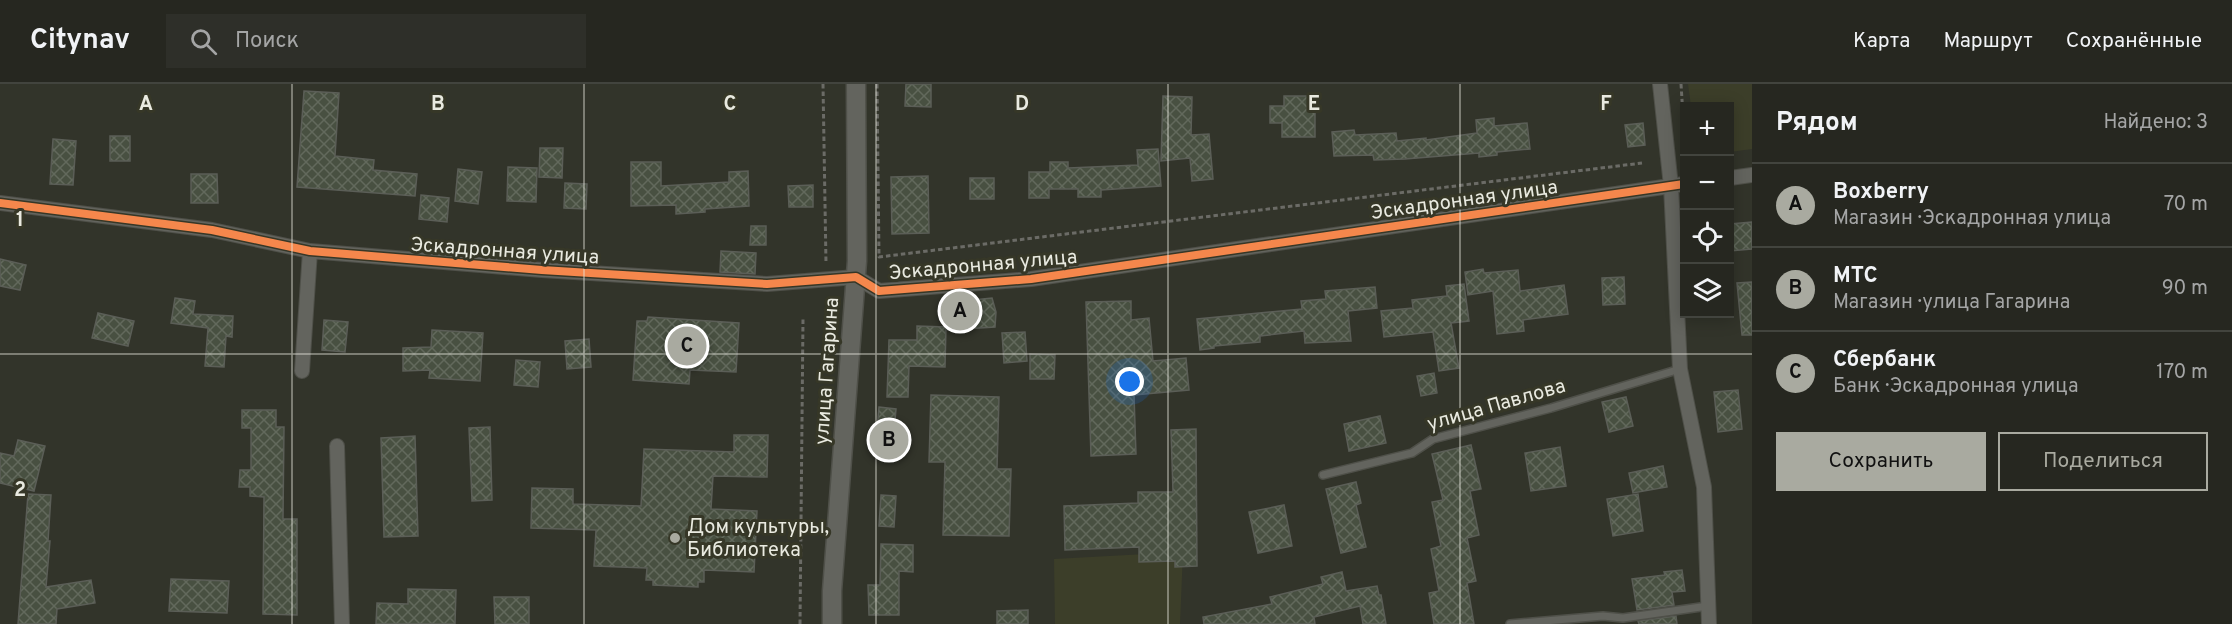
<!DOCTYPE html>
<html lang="ru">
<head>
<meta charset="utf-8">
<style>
	body { margin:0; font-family:Overpass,sans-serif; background:#2e2f29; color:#f1f3f6 }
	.controls { position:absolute; right:18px; top:18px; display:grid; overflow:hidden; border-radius:0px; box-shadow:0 3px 15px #0003 }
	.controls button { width:54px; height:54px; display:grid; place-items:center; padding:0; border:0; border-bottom:2px solid #42443e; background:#262720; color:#f1f3f6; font:30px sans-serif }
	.you { position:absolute; left:1130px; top:298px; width:21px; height:21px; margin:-15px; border:4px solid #fff; border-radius:50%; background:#1a73e8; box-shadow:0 0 0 9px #1a73e833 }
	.badge { display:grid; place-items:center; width:39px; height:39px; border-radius:50%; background:#a9aaa0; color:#111; font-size:20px; font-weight:700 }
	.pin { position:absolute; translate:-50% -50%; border:3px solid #fff; box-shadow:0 2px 6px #0006 }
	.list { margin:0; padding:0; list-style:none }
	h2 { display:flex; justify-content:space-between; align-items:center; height:78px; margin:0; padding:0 24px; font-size:26px }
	h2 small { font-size:20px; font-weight:400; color:#a4a5a5 }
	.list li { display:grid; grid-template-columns:39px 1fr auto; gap:18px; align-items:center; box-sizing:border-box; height:84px; padding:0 24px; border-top:2px solid #42443e }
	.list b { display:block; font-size:22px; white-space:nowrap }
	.list p { margin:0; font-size:20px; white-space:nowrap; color:#a4a5a5 }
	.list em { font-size:20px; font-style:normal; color:#a4a5a5 }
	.actions { display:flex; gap:12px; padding:18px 24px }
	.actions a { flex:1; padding:14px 0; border:2px solid #a9aaa0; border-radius:0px; text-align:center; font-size:21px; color:#a9aaa0 }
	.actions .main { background:#a9aaa0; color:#111 }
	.icon { flex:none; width:33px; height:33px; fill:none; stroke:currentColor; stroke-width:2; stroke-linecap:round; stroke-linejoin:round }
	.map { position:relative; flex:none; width:1752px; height:540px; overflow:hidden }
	header { display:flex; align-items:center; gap:36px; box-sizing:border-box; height:84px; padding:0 30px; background:#262720; border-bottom:2px solid #42443e }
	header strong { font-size:28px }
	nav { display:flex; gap:33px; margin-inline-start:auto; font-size:21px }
	.search { width:420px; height:54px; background:#2e2f29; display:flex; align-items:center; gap:15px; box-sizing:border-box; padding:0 21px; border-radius:0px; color:#a4a5a5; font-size:22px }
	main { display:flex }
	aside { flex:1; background:#262720 }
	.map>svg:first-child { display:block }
</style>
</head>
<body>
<header>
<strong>Citynav</strong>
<div class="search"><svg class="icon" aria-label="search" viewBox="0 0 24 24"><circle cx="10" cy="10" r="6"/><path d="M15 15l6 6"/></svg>Поиск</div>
<nav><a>Карта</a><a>Маршрут</a><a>Сохранённые</a></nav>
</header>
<main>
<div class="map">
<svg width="1752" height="540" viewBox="0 0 1752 540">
	<defs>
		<pattern id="building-cross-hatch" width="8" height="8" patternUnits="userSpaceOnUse" patternTransform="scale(1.5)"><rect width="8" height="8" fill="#485041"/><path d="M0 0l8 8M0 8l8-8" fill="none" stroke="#62695c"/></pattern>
	</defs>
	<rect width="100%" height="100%" fill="#32342a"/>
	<path fill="#3c3e29" d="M1688 0H1752V65L1730 68V22H1691Z
		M1183 468 1180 540H1055L1054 475Z"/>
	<path fill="url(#building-cross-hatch)" stroke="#5b5e57" stroke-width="1.5" d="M906 0H931V23L905 22Z
		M304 7 339 9 335 72 374 76 373 86 417 90 415 112 297 103Z
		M1163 12 1192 13 1191 51 1209 50 1213 95 1192 97 1190 74 1161 77Z
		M1284 12H1315V53H1282V39H1270V22H1284Z
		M1494 34V42L1527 39 1530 65 1497 68V71L1479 73V69L1405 75 1374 76 1373 71 1334 72 1332 48 1354 46 1355 51 1396 49 1397 57 1426 54V56L1477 49 1476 36Z
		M1643 39 1645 61 1628 63 1625 41Z
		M110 52H130V77H110Z
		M53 55 76 57 73 101 50 100Z
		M540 64H563L562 94 539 93Z
		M1158 65 1161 102 1101 106V113H1078V105H1049V114H1029V88H1050V78H1068V84L1138 81 1137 66Z
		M631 78H661V102L729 98V88L748 87 749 122 705 125V128L676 130V121L631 122Z
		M508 83 537 84 536 118 507 117Z
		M458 85 482 88 478 120 455 117Z
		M191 90H217L218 119H191Z
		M928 92 929 149 892 150 891 93Z
		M970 94H994V115H970Z
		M565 99 587 100 586 125 564 124Z
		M813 101V123H789L788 102Z
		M421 111 449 114 447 138 419 135Z
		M1752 138V165L1730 167V140Z
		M751 142H766V161H750Z
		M721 167 756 169 755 190 720 188Z
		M0 175 26 181 20 206 0 202Z
		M1483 185 1484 189 1518 186 1520 207 1564 201 1568 230 1523 236 1524 247 1497 250 1493 207 1468 211 1465 188Z
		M1624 193 1625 220 1603 221 1602 194Z
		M1752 198V251H1742L1737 199Z
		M1464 200 1469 237 1451 239 1459 284 1439 287 1433 248 1384 253 1381 227 1413 224 1412 216 1447 212 1446 202Z
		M1375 203 1377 224 1348 227 1351 257 1305 259 1304 247 1260 252V258L1214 262V264L1200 266 1197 235 1302 225 1301 217 1326 215 1325 207Z
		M175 214 195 217 193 230 233 232 232 253 226 252 224 283 205 282 208 244 171 239Z
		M992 214 996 228 995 243 948 246 952 218Z
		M1131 217V236L1149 234 1153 277 1186 274 1189 306 1134 311 1136 370 1091 372 1086 218Z
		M98 229 134 237 128 262 92 254Z
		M648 233 739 239 736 288 690 286 689 300 633 296 637 237H647Z
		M324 236 348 238 345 268 322 266Z
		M917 242 946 243 945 283 909 282 908 313H887L889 256H917Z
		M432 246 483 249 480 297 429 294 430 286 403 287V264L431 263Z
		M1025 248 1027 277 1004 279 1002 249Z
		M589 255 591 283 567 285 565 257Z
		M1030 270 1055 271 1054 295H1030Z
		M516 276 540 278 538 303 514 301Z
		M1434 289 1437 309 1421 312 1417 292Z
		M1738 306 1742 345 1718 348 1714 308Z
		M931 311 999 313 997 385H1011L1009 452 943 451 945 378H929Z
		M1626 313 1633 342 1609 348 1602 318Z
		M879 323 896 325 893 360 876 359Z
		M242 326H276V343H284L283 435H297V531L263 530 264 413 250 412V403H239L240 386H251V344H242Z
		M1380 332 1386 359 1349 367 1344 340Z
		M490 343 492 416 472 417 469 344Z
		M1196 345 1197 482 1175 483V477L1139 478V463L1065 466 1064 422 1138 419V408H1173L1171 346Z
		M734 351H768L767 393 713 392 711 425 757 427 754 488 704 486V498H698V503L653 501V496H646L647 484 594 482 596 446 531 444 532 404 573 405V420L641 422 644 365 734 368Z
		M415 352 418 452 384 453 381 354Z
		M18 356 45 362 34 407 0 399V369L14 372Z
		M1471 361 1481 405 1470 407 1479 451 1467 454 1476 497 1467 499 1474 540H1434L1429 509 1439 507 1431 465 1441 462 1432 418 1443 416 1432 370Z
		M1560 363 1566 402 1531 407 1525 369Z
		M1663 382 1667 403 1633 409 1629 389Z
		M1356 398 1361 419 1356 421 1366 463 1341 469 1326 405Z
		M28 410 51 411 48 457H50L46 503 91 496 95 519 57 525 56 540H18Z
		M1638 410 1643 447 1613 452 1607 415Z
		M881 411 896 412 894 443 879 442Z
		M1284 421 1292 462 1258 469 1249 428Z
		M881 460 913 461V488L899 487V531H869L868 501H880Z
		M1682 486 1685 507 1672 508 1674 521 1637 526 1632 495 1665 491 1664 488Z
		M1342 488 1346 507 1377 502 1379 511H1381L1386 540H1363L1360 522 1314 533 1315 540H1204L1203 533 1272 520 1270 513 1323 500 1321 493Z
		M171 495 229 497 227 529 169 527Z
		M408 505 456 506 455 540H376L377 519 408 520Z
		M494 513H529V540H495Z
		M1028 526V540H997V527Z
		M1676 532 1677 540H1639L1638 537Z"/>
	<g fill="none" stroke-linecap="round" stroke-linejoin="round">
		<defs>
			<path id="service" d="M1323 391 1412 369 1433 355 1551 324 1680 285
				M1510 540 1603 532 1623 534 1708 522"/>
			<path id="minor" d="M1660 0 1671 102 1680 285 1704 403 1709 540
				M1730 94 1752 91
				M0 119 212 146 310 167 542 186 767 200 856 193 879 207 1031 195 1684 100
				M302 287 310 167
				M337 362 342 540"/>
			<path id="tertiary" d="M832 540V507L857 177 856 0"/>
		</defs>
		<use href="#service" stroke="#4f5049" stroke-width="10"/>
		<use href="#minor" stroke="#4f5049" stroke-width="16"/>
		<use href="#tertiary" stroke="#4f5049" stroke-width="21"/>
		<path stroke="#6b6b66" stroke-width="3" stroke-dasharray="4.5 3" stroke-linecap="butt" d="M823 0 826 180
			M877 0 879 173 1642 79
			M1681 0 1684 47
			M800 540 803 235"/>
		<use href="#service" stroke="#63645e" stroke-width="7"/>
		<use href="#minor" stroke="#63645e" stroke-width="14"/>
		<use href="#tertiary" stroke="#63645e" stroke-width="18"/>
		<defs>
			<path id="cycleway" d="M0 119 212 146 310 167 542 186 767 200 856 193 879 207 1031 195 1684 100"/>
		</defs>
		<use href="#cycleway" stroke="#363727" stroke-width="11"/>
		<use href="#cycleway" stroke="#f5874c" stroke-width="8"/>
	</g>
	<path fill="none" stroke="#e9eae0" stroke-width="1.5" stroke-opacity="0.55" d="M292 0V540M584 0V540M876 0V540M1168 0V540M1460 0V540M0 270H1752"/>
	<circle fill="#a9aaa0" stroke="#363727" stroke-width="2" cx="675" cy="454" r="6"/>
	<g text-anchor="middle" stroke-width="6" stroke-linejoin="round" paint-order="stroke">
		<g font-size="20" fill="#e9eae0" stroke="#363727">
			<text transform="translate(1464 115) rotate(-8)" y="7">Эскадронная улица</text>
			<text transform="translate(505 166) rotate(4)" y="7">Эскадронная улица</text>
			<text transform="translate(983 180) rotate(-5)" y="7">Эскадронная улица</text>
			<text transform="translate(826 287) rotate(-86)" y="7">улица Гагарина</text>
			<text transform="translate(1496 320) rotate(-16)" y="7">улица Павлова</text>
		</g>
		<g font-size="20" fill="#e9eae0" stroke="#363727" text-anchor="start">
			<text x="687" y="449">Дом культуры,<tspan x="687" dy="23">Библиотека</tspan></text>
		</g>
	</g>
	<g font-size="20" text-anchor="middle" font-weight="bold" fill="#e9eae0" stroke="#363727" stroke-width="6" stroke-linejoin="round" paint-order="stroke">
		<text x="146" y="26">A</text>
		<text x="438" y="26">B</text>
		<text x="730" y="26">C</text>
		<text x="1022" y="26">D</text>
		<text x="1314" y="26">E</text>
		<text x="1606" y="26">F</text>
		<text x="20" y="142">1</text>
		<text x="20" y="412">2</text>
	</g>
</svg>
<div class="controls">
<button>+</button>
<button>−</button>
<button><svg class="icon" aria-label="locate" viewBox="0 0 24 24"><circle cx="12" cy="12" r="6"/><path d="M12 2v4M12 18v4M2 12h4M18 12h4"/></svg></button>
<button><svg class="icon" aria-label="layers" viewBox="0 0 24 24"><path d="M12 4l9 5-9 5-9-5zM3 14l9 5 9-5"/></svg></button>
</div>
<div class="you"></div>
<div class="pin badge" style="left:960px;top:227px">A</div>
<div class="pin badge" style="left:889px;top:356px">B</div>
<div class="pin badge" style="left:687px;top:262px">C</div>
</div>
<aside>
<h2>Рядом<small>Найдено: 3</small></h2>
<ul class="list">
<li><span class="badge">A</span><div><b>Boxberry</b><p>Магазин · Эскадронная улица</p></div><em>70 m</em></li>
<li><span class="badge">B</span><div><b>МТС</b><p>Магазин · улица Гагарина</p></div><em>90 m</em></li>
<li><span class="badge">C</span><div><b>Сбербанк</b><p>Банк · Эскадронная улица</p></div><em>170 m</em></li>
</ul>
<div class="actions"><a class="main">Сохранить</a><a>Поделиться</a></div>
</aside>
</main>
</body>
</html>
